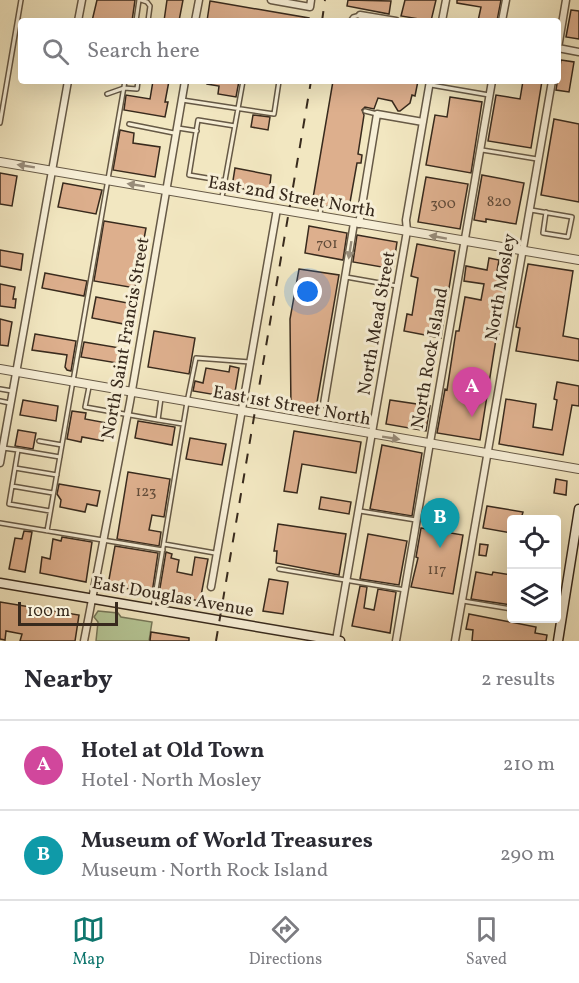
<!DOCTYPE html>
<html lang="en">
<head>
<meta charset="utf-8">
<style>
	body { margin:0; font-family:Vollkorn,serif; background:#f7f7f7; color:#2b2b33 }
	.controls { position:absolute; right:18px; bottom:18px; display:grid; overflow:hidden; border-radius:6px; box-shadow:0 6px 24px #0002 }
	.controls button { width:54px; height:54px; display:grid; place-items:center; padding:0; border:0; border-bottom:2px solid #e1e1e2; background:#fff; color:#2b2b33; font:30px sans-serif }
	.scale { position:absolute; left:18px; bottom:15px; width:100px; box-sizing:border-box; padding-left:6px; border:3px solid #382a1d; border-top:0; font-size:16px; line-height:21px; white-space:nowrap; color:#382a1d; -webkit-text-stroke:4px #f7efd7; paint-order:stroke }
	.you { position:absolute; left:308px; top:292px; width:21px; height:21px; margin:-15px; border:4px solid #fff; border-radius:50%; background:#1a73e8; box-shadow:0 0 0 9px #1a73e833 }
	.badge { display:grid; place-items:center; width:39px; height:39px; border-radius:50%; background:#0f766e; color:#fff; font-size:20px; font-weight:700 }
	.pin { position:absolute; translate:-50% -50px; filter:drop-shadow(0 2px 3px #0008) }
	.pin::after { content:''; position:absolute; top:32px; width:21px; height:18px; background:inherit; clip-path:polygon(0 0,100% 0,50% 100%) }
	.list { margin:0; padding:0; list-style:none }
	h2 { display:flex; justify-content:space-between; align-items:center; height:78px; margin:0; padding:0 24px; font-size:26px }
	h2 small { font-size:20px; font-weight:400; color:#7c7c81 }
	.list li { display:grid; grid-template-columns:39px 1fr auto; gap:18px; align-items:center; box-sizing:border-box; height:90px; padding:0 24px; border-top:2px solid #e1e1e2 }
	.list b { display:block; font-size:22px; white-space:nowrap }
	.list p { margin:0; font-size:20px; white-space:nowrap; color:#7c7c81 }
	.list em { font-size:20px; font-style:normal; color:#7c7c81 }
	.icon { flex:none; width:33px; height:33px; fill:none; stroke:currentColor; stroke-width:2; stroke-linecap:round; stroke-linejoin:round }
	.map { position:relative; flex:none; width:579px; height:641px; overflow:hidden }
	.search { position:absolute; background:#fff; box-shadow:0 6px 24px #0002; left:18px; right:18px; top:18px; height:66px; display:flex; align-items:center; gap:15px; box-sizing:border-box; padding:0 21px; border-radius:6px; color:#7c7c81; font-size:22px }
	.sheet { height:258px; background:#fff }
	nav { display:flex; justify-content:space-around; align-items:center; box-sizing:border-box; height:84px; border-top:2px solid #e1e1e2; background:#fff; font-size:16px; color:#7c7c81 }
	nav a { display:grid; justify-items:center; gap:3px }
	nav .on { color:#0f766e }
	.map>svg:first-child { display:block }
</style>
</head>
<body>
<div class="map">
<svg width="579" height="641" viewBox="0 0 579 641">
	<rect width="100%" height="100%" fill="#f2e7c1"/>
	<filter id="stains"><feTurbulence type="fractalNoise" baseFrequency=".00333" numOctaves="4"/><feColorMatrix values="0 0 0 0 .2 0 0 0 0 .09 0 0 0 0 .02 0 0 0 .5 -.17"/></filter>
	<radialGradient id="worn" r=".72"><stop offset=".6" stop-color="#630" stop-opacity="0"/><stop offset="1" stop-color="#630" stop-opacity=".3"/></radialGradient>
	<path fill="#b6c797" stroke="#77785a" stroke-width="1.5" d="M98 611 118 613 121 617 152 622 149 641H96L98 622 94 617Z"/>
	<path fill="#ddaf8d" stroke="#382a1d" stroke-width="1.5" d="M97 0H135L132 21H92Z
		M167 0H183L179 21H164Z
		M348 0 391 1 389 14 347 6Z
		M405 0H436L431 21 401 16Z
		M457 0H501L497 21H478L481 7 457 3Z
		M210 1 309 18V21H207Z
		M571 10 579 11V39L566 37Z
		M561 60 574 62 569 92 556 90Z
		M153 81H169L165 102H168L165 117 124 110 126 95 150 99Z
		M207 81H239L236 97 218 94 219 86 207 84Z
		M333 81H418L415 96 412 95 410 103 400 111H398L392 101 378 98 374 109 365 107 362 110 364 115 358 154 362 155 361 163H357L349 208 325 206 322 201 317 205 312 204Z
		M523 81H542L531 148 488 141 496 95 520 99Z
		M450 97 482 102 471 173 426 165 435 115 447 117Z
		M253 115 270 117 268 130 251 127Z
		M554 119 579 124V202L541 195Z
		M120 130 134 133 133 143 160 147 155 177 113 170Z
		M235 168 271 175 269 193 232 187Z
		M0 173 17 176 12 206 0 204Z
		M482 175 524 183 516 224 486 219V222L474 220Z
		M426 177 468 184 460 229 418 222Z
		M63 183 102 190 96 214 58 207Z
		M104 221 146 228 135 288 94 281Z
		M309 226 347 233 343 260 305 253Z
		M357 235 397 242 393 269 353 262Z
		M417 244 455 251 441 338 404 331 407 314 412 315 418 278 411 276Z
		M0 250 23 254 21 270 0 266Z
		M489 258 499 260 497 271 509 273 505 296 501 295 498 317H502L499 334 497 333 480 440 437 433 445 389 447 390 456 331H459L465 297 481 300 484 284 464 281 466 266 487 270Z
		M528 264 573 271 563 336 579 339V361L516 351 520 328 516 327Z
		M299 269 339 275 315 414 291 409 290 319Z
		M45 273 87 281 84 296 42 288Z
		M0 284 15 287 13 299H16L15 308 0 306Z
		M96 297 133 304 129 325 92 318Z
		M0 319 12 322 8 346 0 345Z
		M154 331 195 338 189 374 148 367Z
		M35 334 76 341 71 371 67 370 65 367 67 355 32 350Z
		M84 342 126 349 123 364 81 357Z
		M230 366 239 368 234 398 193 391 195 381 203 383 206 368 229 372Z
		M557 382 579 386V406L572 405 563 455 499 444 506 399 536 404 533 427 552 430 557 400 554 399Z
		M23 400 58 406 56 421 20 415Z
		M390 400 430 406 426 431 386 424Z
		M72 411 86 413 85 419 107 423 103 441 82 437 81 442 67 439Z
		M138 421 175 427 172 445 135 438Z
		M18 430 36 433 33 449 15 446Z
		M294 431 361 442 356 473 302 464 297 493 284 491Z
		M190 438 226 444 222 465 186 459Z
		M382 445 422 453 412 516 370 509Z
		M128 472 170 479 164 517 152 515 149 530 161 532 159 546 117 539Z
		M556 479 567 481 566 495 554 493Z
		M59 484 100 491 97 506 87 504 85 512 60 507 61 500 57 494Z
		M321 497 351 502 349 514 319 509Z
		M487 506 523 512 521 519H512V533L483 528Z
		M278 524 346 534 339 575 276 563 277 551H274Z
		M421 528 463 535 453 594 411 587 418 558 416 557Z
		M24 531 32 532 25 572 9 569 15 538 22 539Z
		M368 534 407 541 399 585 360 579Z
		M62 537 92 542 86 582 40 573 42 557 50 559 53 539 61 541Z
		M480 544 488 545 486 556 479 555Z
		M115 546 158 553 152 593 108 585Z
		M166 552 172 554 171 558 179 560 177 572 192 575 195 557 208 559 200 601 159 594Z
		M476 572 492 575 493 572 512 575V605L471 599Z
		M269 579 288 582 283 614 263 611Z
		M360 586 367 587 364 608 374 610 378 589 396 592 390 633 352 626Z
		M0 602 79 615 75 641H20L22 634 6 631 5 640 0 639Z
		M469 614 536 627 535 633 547 635 546 641H472L473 630 466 629Z
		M151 632 189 638V641H150Z"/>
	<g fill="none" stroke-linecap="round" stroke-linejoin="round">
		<defs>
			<path id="service" d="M141 0 147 2 150 6 148 21
				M136 21 139 0
				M350 21 353 17 360 15
				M431 85 489 95
				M107 94 124 88 137 89 138 81
				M182 100 274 114 279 81
				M365 111 377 114
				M0 123 21 0
				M129 124 174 133
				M178 128 197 131
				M482 150 537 159
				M225 181 189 175 198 120 235 126
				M222 197 243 81
				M531 210 572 217 568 237 543 233 546 212
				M320 215 321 205
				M346 277 397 286
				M89 387 85 407 158 420 161 398
				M0 389 12 391
				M0 401 10 403
				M158 420 183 424
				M39 441 62 445
				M3 448 18 450
				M15 468 18 450 60 457
				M12 486 9 504 50 511
				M53 493 12 486 15 468 57 475
				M360 511 416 520
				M0 523 163 550
				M47 531 125 81
				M164 544 215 553
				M279 569 405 590
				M463 601 512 609
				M153 608 187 402 196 358 250 362"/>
			<path id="minor" d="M271 0 310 7 311 0
				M360 15 396 21
				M78 21 82 0
				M195 21 199 0
				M442 21 446 0
				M502 21 506 0
				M558 48 566 0
				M558 48 579 52
				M359 224 377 114 423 122
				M324 404 354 223
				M0 463 68 81
				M211 587 277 209
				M336 640 407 231 406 220 430 81
				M84 641 130 402 185 81
				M396 641 492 81
				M455 641 552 81"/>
			<path id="tertiary" d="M0 162 579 260
				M0 369 579 469"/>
			<path id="secondary" d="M0 583 340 641
				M558 641 579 509"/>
		</defs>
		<use href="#service" stroke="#665946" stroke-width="6"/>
		<use href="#minor" stroke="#665946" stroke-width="9"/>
		<use href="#tertiary" stroke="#665946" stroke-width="10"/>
		<use href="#secondary" stroke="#382a1d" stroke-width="11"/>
		<use href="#service" stroke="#f7efd7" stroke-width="3"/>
		<use href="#minor" stroke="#f7efd7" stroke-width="6"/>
		<use href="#tertiary" stroke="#f7efd7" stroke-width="8"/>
		<use href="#secondary" stroke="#f7efd7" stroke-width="8"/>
		<path stroke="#382a1d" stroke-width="2" stroke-dasharray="10 10" stroke-linecap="butt" d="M322 21 325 0
			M216 641 311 81"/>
	</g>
	<defs><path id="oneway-solid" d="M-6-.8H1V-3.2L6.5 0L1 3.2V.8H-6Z" transform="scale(1.5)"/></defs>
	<g fill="#988c7a">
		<use href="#oneway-solid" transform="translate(26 166) rotate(-171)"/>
		<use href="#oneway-solid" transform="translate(136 185) rotate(-171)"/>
		<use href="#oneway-solid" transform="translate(438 237) rotate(-170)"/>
		<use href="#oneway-solid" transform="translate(350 250) rotate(99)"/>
		<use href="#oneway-solid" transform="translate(391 438) rotate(9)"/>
	</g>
	<g text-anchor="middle" stroke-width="6" stroke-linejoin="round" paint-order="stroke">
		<g font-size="15" fill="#614b39">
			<text x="499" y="206">820</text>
			<text x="443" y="208">300</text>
			<text x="327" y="248">701</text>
			<text x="146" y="496">123</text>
			<text x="437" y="574">117</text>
		</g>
		<g font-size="18" fill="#382a1d" stroke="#f7efd7">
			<text transform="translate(292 196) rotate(10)" y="6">East 2nd Street North</text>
			<text transform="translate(500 287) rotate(-80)" y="6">North Mosley</text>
			<text transform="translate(376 323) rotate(-80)" y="6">North Mead Street</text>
			<text transform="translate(125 338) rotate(-80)" y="6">North Saint Francis Street</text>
			<text transform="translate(429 358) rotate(-80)" y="6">North Rock Island</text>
			<text transform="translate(292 405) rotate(10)" y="6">East 1st Street North</text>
			<text transform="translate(173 596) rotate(10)" y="6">East Douglas Avenue</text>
		</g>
	</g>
	<rect width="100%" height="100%" filter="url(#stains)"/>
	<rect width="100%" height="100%" fill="url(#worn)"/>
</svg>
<div class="controls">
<button><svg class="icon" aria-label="locate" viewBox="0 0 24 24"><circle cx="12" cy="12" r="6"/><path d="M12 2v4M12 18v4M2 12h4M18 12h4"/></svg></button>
<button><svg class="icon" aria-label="layers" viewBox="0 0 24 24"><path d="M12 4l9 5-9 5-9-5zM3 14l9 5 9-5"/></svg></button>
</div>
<div class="scale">100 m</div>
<div class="you"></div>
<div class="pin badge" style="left:472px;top:417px;background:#d1479c">A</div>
<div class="pin badge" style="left:440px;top:548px;background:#0f9aa8">B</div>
<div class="search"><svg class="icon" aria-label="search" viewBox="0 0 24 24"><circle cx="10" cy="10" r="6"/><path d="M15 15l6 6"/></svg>Search here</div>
</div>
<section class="sheet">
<h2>Nearby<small>2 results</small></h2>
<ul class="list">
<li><span class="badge" style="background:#d1479c">A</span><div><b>Hotel at Old Town</b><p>Hotel · North Mosley</p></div><em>210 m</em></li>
<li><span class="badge" style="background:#0f9aa8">B</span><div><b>Museum of World Treasures</b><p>Museum · North Rock Island</p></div><em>290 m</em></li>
</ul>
</section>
<nav>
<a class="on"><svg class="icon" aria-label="map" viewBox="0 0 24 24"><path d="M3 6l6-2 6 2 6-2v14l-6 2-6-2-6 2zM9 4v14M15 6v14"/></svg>Map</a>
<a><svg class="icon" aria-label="directions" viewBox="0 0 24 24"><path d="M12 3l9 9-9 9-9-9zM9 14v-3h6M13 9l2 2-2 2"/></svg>Directions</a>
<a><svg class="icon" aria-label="saved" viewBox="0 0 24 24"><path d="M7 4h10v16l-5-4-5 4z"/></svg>Saved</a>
</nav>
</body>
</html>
